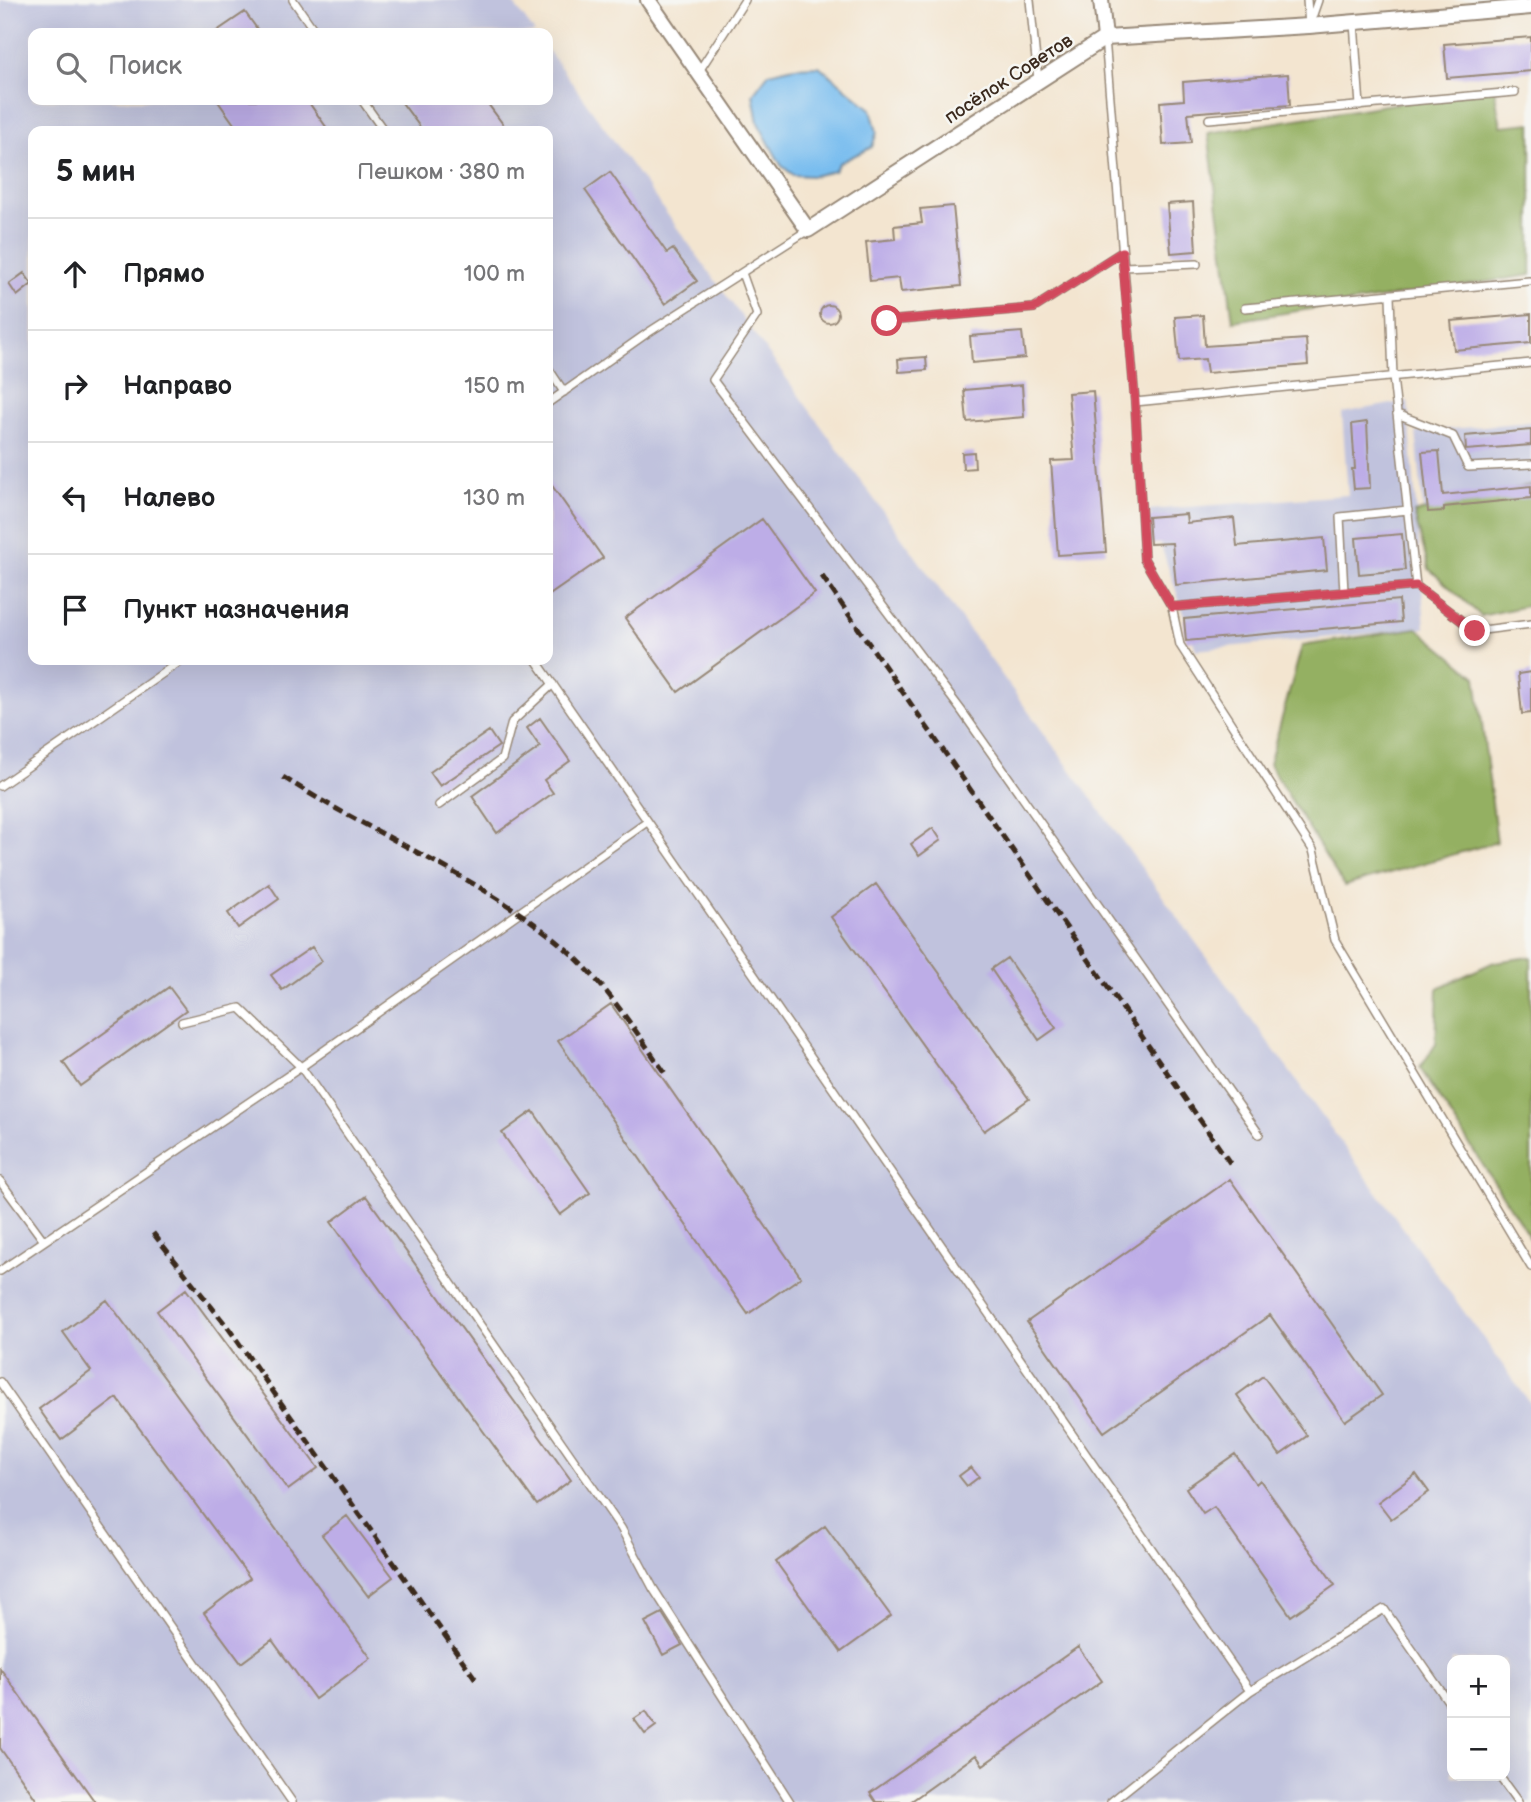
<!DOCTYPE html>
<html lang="ru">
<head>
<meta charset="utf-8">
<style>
	body { margin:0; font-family:"Balsamiq Sans",sans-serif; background:#f6f6f6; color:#202124 }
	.controls { position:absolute; right:21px; bottom:21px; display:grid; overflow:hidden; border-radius:14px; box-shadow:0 7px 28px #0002 }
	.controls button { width:63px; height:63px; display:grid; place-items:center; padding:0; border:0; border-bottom:2px solid #e0e0e0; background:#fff; color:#202124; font:35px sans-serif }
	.stop { position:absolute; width:21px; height:21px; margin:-16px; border:5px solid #d1495b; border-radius:50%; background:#fff }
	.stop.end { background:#d1495b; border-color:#fff; box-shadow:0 2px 7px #0008 }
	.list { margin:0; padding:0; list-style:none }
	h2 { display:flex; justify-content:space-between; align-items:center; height:91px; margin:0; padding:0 28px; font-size:30px }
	h2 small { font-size:23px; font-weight:400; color:#757577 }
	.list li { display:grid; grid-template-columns:46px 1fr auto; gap:21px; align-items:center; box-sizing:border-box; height:112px; padding:0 28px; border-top:2px solid #e0e0e0 }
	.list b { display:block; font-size:26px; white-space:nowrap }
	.list em { font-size:23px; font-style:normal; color:#757577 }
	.icon { flex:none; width:38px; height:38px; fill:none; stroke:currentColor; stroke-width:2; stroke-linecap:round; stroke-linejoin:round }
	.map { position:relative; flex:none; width:1531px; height:1802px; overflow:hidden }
	.search { position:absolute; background:#fff; box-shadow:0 7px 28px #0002; left:28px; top:28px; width:525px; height:77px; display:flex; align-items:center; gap:18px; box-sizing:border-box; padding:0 24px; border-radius:14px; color:#757577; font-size:26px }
	.panel { position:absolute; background:#fff; box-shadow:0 7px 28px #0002; left:28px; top:126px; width:525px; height:539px; border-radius:14px }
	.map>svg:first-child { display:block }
</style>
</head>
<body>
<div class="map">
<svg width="1531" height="1802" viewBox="0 0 1531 1802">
	<rect width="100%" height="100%" fill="#f6f6f2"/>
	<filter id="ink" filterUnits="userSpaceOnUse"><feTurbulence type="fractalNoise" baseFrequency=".0143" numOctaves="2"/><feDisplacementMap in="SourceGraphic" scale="14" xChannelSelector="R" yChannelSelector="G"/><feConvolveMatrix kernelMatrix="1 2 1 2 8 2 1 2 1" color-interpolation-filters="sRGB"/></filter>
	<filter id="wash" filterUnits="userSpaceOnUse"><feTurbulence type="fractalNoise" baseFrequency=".00686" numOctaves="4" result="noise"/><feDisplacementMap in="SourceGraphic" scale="28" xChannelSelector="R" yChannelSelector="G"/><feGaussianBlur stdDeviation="1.57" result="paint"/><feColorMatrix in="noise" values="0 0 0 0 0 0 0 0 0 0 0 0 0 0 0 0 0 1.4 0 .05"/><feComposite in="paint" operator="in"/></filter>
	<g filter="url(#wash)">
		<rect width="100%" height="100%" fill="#f3e5d0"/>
		<path fill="#c0c2dd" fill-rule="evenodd" d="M0 0H511L535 33H33V100H548V50L1531 1404V1802H0ZM33 131H548V660H33ZM1452 1660H1505V1776H1452Z
			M1408 401 1425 628 1196 650 1149 510 1348 495 1342 413Z
			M1531 422V508L1424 518 1416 432Z"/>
		<path fill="#94b062" stroke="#686d40" stroke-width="2" d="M1494 88 1501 126 1531 123V275L1233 321 1208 133Z
			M1531 485V605L1481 616 1429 569 1414 513Z
			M1417 628 1476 677 1497 842 1344 886 1269 764 1302 646Z
			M1531 957V1239L1420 1068 1436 1044 1438 988 1494 962Z"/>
		<path fill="#79bdef" stroke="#5a7486" stroke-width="2" d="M819 66 871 109 877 132 872 147 839 163 834 171 813 176 793 175 781 165 758 123 753 94 769 73 794 67Z"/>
		<g id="blocks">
			<path fill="#bdade7" d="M245 12 260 33H214Z
				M1531 37V71L1447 78 1444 44Z
				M1288 74 1290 105 1188 113 1191 143 1163 145 1160 102 1184 100 1183 82Z
				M217 100H307L329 131H239Z
				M400 100H485L508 131H423Z
				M610 172 667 253 673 249 697 281 665 304 585 190Z
				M1193 202 1196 251 1171 253 1167 204Z
				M953 206 961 286 901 292 899 278 870 281 866 242 895 239 894 226 922 223 920 209Z
				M24 273 32 284 17 296 9 284Z
				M820 314a9 9 0 1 1 18 0a9 9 0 1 1-18 0Z
				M1531 314V343L1454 350 1451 321Z
				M1203 315 1205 346 1306 339 1308 365 1207 373 1205 359 1179 361 1175 317Z
				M1022 332 1025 358 972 363 970 336Z
				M926 357 927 370 899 372 898 359Z
				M1022 385 1024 417 967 422 964 390Z
				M1093 391 1106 552 1058 555 1051 461 1074 460 1068 393Z
				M1367 422 1370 488 1354 489 1352 469H1355L1352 424Z
				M1531 430V445L1466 450 1465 436Z
				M1439 451 1443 495 1531 486V498L1444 507V511L1428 512 1422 452Z
				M974 452 975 468 963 469 962 453Z
				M548 480 603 558 548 596Z
				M1186 514 1187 523 1234 518 1237 546 1324 538 1327 570 1176 585 1172 543 1150 544 1148 517Z
				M762 519 815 593 678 692 625 618Z
				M1402 534 1405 570 1359 574 1356 538Z
				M1399 600 1401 622 1186 641 1184 619Z
				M1531 672V713L1522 714 1518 674Z
				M540 718 570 761 544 780 553 793 497 833 472 796 540 747 527 728Z
				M489 731 499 746 440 786 430 772Z
				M933 828 941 840 919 856 911 844Z
				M269 884 279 899 238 928 228 913Z
				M876 884 1029 1099 984 1131 831 917Z
				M312 947 322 961 282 990 271 975Z
				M1007 958 1056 1028 1039 1040 991 969Z
				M169 987 186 1010 80 1086 63 1062Z
				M611 1004 801 1277 748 1314 558 1041Z
				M533 1111 590 1193 560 1215 502 1133Z
				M1230 1179 1382 1395 1345 1421 1270 1315 1104 1432 1027 1322Z
				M366 1196 571 1480 537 1505 331 1222Z
				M186 1289 318 1468 288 1490 157 1311Z
				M107 1300 371 1658 315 1699 272 1640 241 1663 204 1613 250 1578 117 1398 61 1440 39 1409 91 1371 63 1332Z
				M1263 1376 1307 1436 1280 1455 1237 1395Z
				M1235 1454 1256 1484 1260 1480 1335 1585 1291 1616 1214 1507 1203 1514 1186 1488Z
				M971 1467 979 1477 967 1486 959 1476Z
				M1416 1474 1429 1492 1391 1519 1378 1502Z
				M347 1516 393 1577 368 1596 322 1535Z
				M825 1526 891 1616 841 1652 776 1562Z
				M662 1613 682 1645 663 1655 645 1622Z
				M1078 1647 1102 1681 983 1765 976 1755 910 1802H876L870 1793Z
				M0 1668 95 1802H38L0 1748Z
				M646 1711 656 1726 645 1734 634 1719Z"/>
		</g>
	</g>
	<g filter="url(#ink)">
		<use href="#blocks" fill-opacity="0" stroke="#978877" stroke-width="2"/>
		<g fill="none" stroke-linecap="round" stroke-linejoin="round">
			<defs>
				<path id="lane" d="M293 0 316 33
					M1030 0 1038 80
					M1307 0 1309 26 1318 0
					M1354 23 1360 106
					M1105 38 1135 402 1144 559 1172 607 1180 645 1313 850 1335 940 1531 1267
					M699 71 745 0
					M362 100 384 131
					M1209 119 1515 92
					M1123 267 1197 264
					M742 273 757 315 713 380 961 710 1259 1134
					M1390 296 1393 377 1416 586
					M1245 308 1529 281
					M887 321 1034 308 1122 252
					M548 368 564 392
					M1135 402 1531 363
					M548 403 646 334 808 230
					M1397 414 1453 436 1468 467 1531 464
					M1344 592 1340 517 1408 510
					M1172 607 1416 586 1475 631 1531 624
					M536 660 1250 1691
					M0 786 182 660
					M439 805 502 759 512 722 553 684
					M182 1022 240 1008 301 1067 621 1528 653 1588 790 1802
					M0 1181 44 1241
					M0 1271 301 1067 647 822
					M0 1382 292 1802
					M1499 1776 1518 1802
					M1111 1802 1250 1691 1384 1609 1452 1707"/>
				<path id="street" d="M648 0 808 230 1105 38 1309 26 1531 7
					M1101 0 1105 38"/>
			</defs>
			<use href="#lane" stroke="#978877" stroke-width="10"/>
			<use href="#street" stroke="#978877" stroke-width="18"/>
			<use href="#lane" stroke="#fff" stroke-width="7"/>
			<use href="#street" stroke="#fff" stroke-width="14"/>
			<path stroke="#3b2a1e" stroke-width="5" stroke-dasharray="10 5" stroke-linecap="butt" d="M822 576 1232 1166
				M283 777C375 836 481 876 565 948 606 984 636 1032 667 1076
				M153 1233 229 1329 477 1681"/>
		</g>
	</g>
	<g fill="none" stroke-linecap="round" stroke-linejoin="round" filter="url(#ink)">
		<path stroke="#d1495b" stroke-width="9" d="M887 321 1034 308 1122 252 1135 402 1144 559 1172 607 1416 586 1475 631"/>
	</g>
	<g text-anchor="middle" stroke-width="5" stroke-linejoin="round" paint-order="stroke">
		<g font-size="19" fill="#3b2a1e" stroke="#f6f6f2">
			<text transform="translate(1008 78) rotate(-33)" y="7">посёлок Советов</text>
		</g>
	</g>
</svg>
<div class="controls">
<button>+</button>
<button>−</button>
</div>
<div class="stop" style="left:887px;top:321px"></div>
<div class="stop end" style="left:1475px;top:631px"></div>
<div class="search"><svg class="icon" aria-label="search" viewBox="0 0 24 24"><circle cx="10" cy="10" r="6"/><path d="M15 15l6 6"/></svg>Поиск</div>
<section class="panel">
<h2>5 мин<small>Пешком · 380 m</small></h2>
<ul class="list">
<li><svg class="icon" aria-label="ahead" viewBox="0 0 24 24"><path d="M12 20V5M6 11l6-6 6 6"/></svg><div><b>Прямо</b></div><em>100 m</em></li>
<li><svg class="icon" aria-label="right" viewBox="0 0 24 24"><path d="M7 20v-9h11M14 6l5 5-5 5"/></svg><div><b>Направо</b></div><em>150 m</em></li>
<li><svg class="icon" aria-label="left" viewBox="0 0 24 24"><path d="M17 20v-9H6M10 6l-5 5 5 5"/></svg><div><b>Налево</b></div><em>130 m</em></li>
<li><svg class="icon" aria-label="arrive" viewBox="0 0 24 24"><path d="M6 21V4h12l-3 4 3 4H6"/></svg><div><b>Пункт назначения</b></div></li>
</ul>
</section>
</div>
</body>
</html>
